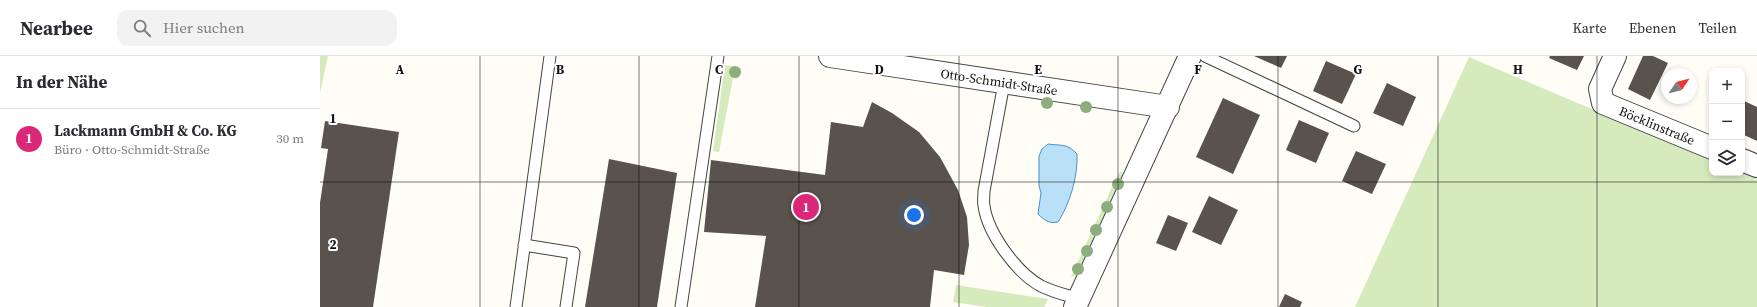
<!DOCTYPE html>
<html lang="de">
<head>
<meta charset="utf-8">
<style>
	body { margin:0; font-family:"Source Serif 4",serif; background:#f2f2f3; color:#2b2b33 }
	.controls { position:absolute; right:12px; top:12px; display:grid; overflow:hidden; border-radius:8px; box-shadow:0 2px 6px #0003 }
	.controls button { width:36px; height:36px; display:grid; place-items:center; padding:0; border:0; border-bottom:1px solid #e1e1e2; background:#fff; color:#2b2b33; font:20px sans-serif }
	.compass { position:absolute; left:1341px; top:12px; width:36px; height:36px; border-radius:50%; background:#fff; box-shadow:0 2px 6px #0003; rotate:55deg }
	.you { position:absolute; left:594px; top:159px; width:14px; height:14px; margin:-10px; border:3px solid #fff; border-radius:50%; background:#1a73e8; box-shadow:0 0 0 6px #1a73e833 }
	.badge { display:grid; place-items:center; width:26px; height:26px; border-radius:50%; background:#db2777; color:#fff; font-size:13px; font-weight:700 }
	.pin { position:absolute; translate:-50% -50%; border:2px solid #fff; box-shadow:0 1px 4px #0006 }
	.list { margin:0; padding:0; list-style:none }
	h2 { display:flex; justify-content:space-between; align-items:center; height:52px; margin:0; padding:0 16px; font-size:17px }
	h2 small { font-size:13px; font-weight:400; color:#7c7c81 }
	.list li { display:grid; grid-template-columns:26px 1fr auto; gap:12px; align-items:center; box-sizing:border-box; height:60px; padding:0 16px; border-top:1px solid #e1e1e2 }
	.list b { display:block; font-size:15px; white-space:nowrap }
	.list p { margin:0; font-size:13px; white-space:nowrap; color:#7c7c81 }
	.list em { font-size:13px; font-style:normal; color:#7c7c81 }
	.icon { flex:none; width:22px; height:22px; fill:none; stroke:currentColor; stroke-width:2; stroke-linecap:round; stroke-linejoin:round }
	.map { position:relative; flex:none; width:1437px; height:251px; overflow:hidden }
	header { display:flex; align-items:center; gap:24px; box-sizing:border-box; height:56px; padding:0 20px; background:#fff; border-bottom:1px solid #e1e1e2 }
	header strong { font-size:19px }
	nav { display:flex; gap:22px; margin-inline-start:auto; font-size:14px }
	.search { width:280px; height:36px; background:#f2f2f3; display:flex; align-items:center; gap:10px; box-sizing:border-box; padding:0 14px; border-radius:12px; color:#7c7c81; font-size:15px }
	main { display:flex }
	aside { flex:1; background:#fff }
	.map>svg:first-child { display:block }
</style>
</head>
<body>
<header>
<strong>Nearbee</strong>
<div class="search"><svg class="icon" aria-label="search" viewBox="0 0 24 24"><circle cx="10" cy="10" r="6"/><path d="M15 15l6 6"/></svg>Hier suchen</div>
<nav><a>Karte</a><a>Ebenen</a><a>Teilen</a></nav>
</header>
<main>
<aside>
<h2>In der Nähe<small></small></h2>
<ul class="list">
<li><span class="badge">1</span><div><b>Lackmann GmbH &amp; Co. KG</b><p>Büro · Otto-Schmidt-Straße</p></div><em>30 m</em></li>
</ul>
</aside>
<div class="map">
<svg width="1437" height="251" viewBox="0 0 1437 251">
	<rect width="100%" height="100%" fill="#fffdf5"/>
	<path fill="#d5ebbd" d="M0 0H8L0 37Z
		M1149 1 1392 104V117H1422L1437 123V251H1035Z
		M405 9 421 12 418 23 413 22 399 96 393 95Z
		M800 116 806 117 760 219 751 221 797 120Z
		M636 229 728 243 724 251H666L633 246Z"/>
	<path fill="#b9e0f7" stroke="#3f96cf" d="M728 88C742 90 747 87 757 98 758 121 750 147 738 166 729 168 724 164 718 158L721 137 719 130V100L722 93Z"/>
	<path fill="#5a524d" d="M934 0H967L961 12Z
		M1230 0H1264L1257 14 1229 2Z
		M1323 0H1333L1348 7 1330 44 1308 33Z
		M1006 5 1036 18 1022 48 993 35Z
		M1067 27 1096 41 1083 70 1053 57Z
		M903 42 940 59 913 118 876 101Z
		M1422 44 1437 51V85L1422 78Z
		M552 46 572 57 599 76 620 101 638 134 647 161 649 189 644 219 614 214 610 251H435L446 180 384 176 391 104 505 119 511 66 543 71Z
		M979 64 1009 77 996 107 966 94Z
		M5 65 79 76 53 251H0V147L8 93 1 92Z
		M1036 95 1066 108 1052 138 1022 125Z
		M289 103 357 117 337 251H265Z
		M889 140 918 154 901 189 872 176Z
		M848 159 868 167 856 195 836 187Z
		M965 238 982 246 980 251H959Z"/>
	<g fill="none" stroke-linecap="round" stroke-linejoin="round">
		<defs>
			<path id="lane" d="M885 0 1034 70
				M684 27 664 135C664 140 663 145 664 150 668 178 697 217 721 230 733 236 746 239 759 243
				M204 189 254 197 246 251
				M196 251 230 0
				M361 251 398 0"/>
			<g id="street">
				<path id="s1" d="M510 0 848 51"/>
				<path id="s2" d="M1295 0 1280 33 1283 47 1392 92"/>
				<path d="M1422 104 1437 110"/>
				<path d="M755 251 870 0"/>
			</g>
		</defs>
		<use href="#lane" stroke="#444" stroke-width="13"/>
		<use href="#street" stroke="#444" stroke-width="24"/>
		<use href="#lane" stroke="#fff" stroke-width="11"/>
		<use href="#street" stroke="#fff" stroke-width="22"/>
	</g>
	<g fill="#8dad7f">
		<circle cx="415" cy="16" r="6"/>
		<circle cx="727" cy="47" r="6"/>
		<circle cx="766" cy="51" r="6"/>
		<circle cx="798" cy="128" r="6"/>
		<circle cx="787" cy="151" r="6"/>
		<circle cx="776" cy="174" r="6"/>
		<circle cx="767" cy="195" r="6"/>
		<circle cx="758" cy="213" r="6"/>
	</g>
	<path fill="none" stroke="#111" stroke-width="1" stroke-opacity="0.55" d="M160 0V251M319 0V251M479 0V251M639 0V251M798 0V251M958 0V251M1118 0V251M1277 0V251M0 126H1437"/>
	<g text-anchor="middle" stroke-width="4" stroke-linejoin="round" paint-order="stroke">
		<g font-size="13" fill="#111" stroke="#fff">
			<text dy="5" stroke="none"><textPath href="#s1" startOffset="171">Otto-Schmidt-Straße</textPath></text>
			<text dy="5" stroke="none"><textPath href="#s2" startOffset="109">Böcklinstraße</textPath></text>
		</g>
	</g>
	<g font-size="13" text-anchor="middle" font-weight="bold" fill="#111" stroke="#fff" stroke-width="4" stroke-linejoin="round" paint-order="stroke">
		<text x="80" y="18">A</text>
		<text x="240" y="18">B</text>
		<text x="399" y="18">C</text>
		<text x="559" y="18">D</text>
		<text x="718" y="18">E</text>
		<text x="878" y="18">F</text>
		<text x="1038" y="18">G</text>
		<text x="1198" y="18">H</text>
		<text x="13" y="67">1</text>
		<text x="13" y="193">2</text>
	</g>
</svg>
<div class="controls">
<button>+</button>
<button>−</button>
<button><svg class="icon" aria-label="layers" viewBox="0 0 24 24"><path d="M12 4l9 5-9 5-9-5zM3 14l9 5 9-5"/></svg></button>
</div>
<svg class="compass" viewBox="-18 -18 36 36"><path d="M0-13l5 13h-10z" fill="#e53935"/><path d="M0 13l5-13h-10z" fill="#7c7c81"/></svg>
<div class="you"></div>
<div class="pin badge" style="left:486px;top:151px">1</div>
</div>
</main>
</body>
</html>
